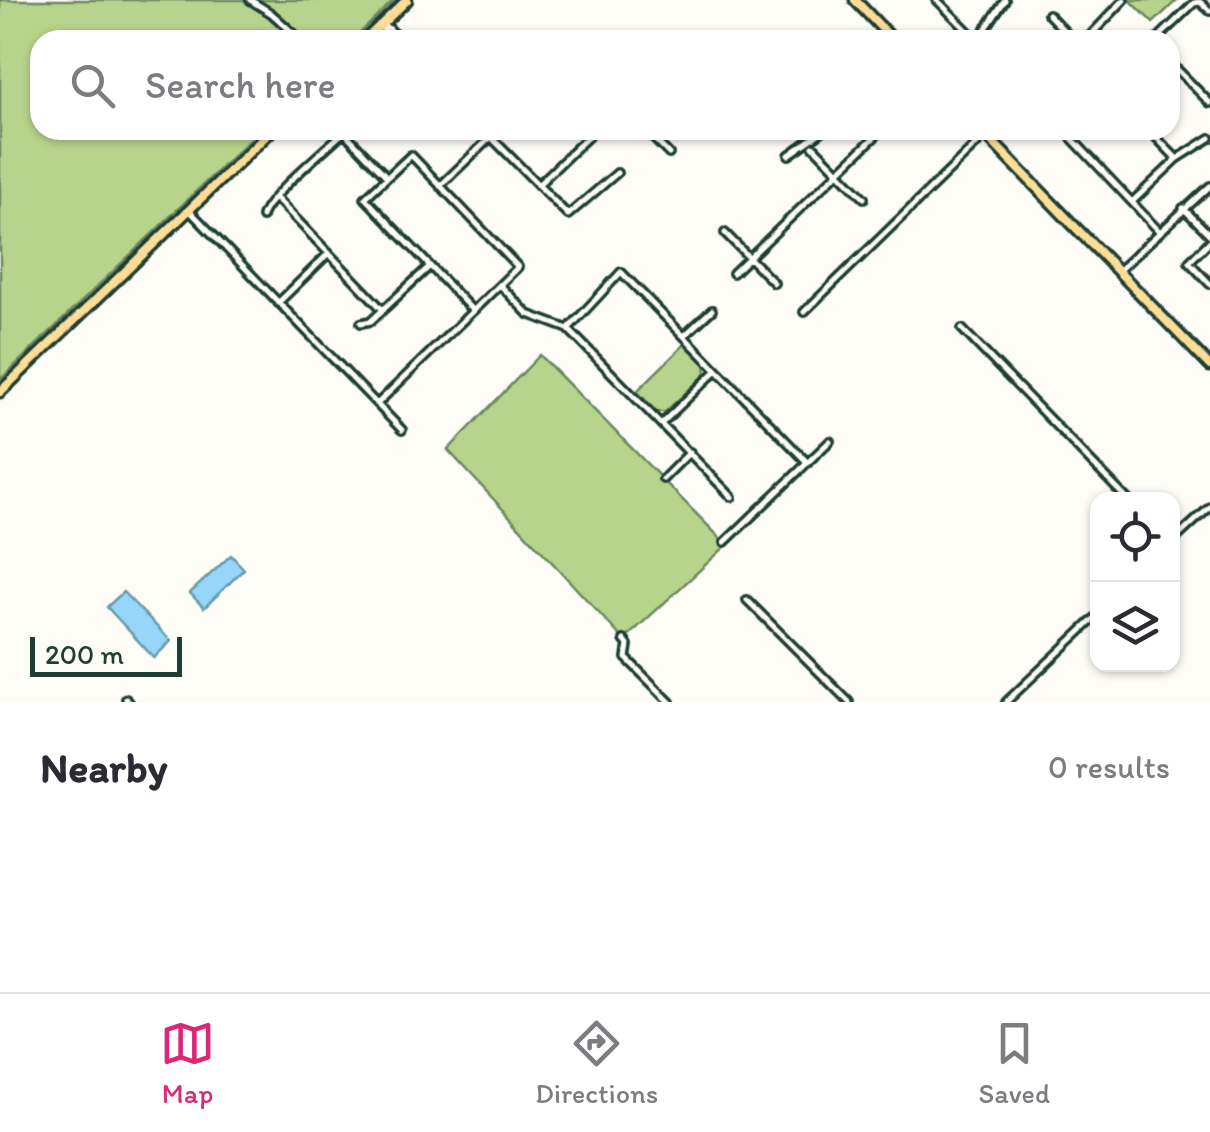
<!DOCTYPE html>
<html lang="en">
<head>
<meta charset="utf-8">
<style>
	body { margin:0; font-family:Itim,sans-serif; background:#f2f2f3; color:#2b2b33 }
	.controls { position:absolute; right:30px; bottom:30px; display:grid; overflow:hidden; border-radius:20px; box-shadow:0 2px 8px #0004 }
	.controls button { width:90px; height:90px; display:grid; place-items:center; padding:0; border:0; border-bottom:2px solid #e1e1e2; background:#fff; color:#2b2b33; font:50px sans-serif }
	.scale { position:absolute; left:30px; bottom:25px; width:152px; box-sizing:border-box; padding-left:10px; border:5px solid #1f3d34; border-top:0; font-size:28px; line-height:35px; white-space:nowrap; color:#1f3d34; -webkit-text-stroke:8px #fdfcf7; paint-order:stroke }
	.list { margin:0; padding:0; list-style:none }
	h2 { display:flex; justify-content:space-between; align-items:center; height:130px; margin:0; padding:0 40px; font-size:42px }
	h2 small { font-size:32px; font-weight:400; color:#7c7c81 }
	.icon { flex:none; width:55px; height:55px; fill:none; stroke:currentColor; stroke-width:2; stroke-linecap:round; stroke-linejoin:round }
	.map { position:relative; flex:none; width:1210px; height:702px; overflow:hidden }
	.search { position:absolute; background:#fff; box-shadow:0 2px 8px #0004; left:30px; right:30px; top:30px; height:110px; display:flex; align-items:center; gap:25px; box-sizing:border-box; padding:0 35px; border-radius:30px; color:#7c7c81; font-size:38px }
	.sheet { height:290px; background:#fff }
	nav { display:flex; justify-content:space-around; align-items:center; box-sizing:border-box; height:140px; border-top:2px solid #e1e1e2; background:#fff; font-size:28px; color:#7c7c81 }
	nav a { display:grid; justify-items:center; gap:5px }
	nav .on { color:#db2777 }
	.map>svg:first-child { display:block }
</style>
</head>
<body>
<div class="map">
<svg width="1210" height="702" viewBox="0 0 1210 702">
	<rect width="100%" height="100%" fill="#fdfcf7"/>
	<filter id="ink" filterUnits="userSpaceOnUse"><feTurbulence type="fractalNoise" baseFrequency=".01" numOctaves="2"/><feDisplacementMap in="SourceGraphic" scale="20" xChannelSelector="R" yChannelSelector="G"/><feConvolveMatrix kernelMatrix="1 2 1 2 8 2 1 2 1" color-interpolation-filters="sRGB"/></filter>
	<g filter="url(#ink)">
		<path fill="#b7d48d" stroke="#6b8860" stroke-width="2.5" d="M0 0H394L353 40H40V130H260L0 380Z
			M1130 0H1177L1153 23Z
			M685 344 705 364 706 374 665 412H657L637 391Z
			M540 355 727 545 624 640 448 450Z"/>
		<path fill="#97d6f8" stroke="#6799aa" stroke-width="2.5" d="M231 555 244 569 204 608 190 593Z
			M123 592 171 641 154 658 107 607Z"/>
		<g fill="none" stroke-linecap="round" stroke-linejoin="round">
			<defs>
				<path id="minor" d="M250 0 271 13 301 40
					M937 0 977 40
					M1048 14 1073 40
					M381 25 390 29 399 40
					M382 28 392 40
					M978 40 1005 0
					M1086 40 1124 0
					M1156 40 1194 3 1200 2 1210 11
					M1170 62 1210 103
					M484 130 568 215 617 173
					M645 130 669 154
					M1064 130 1159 231
					M1149 130 1177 159
					M344 132 387 177
					M813 146 864 198
					M789 155 824 130
					M538 185 595 130
					M440 186 491 137
					M275 197 383 310
					M1132 202 1177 159 1210 138
					M1183 208 1210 235
					M189 210 402 430
					M262 217C265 199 329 146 346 130
					M725 233 774 283
					M1210 241 1189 262 1210 284
					M1118 271 1210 186
					M733 273 882 130
					M500 285 528 314 568 329 578 339 732 497
					M278 303 329 253
					M804 312 985 136
					M361 323 371 321 430 266
					M568 329 621 272 808 463
					M962 329 1128 500
					M684 336 712 310
					M377 404 518 267 411 155 365 198 473 311
					M662 423 717 370
					M663 479 690 452
					M725 542 830 441
					M1172 542 1210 507
					M747 600 849 702
					M624 640 628 645 626 658 670 702
					M126 699 129 702
					M1006 702 1098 615"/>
				<path id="major" d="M855 0 893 40
					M365 40 407 0
					M981 130 1210 366
					M0 392 272 130"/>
			</defs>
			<use href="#minor" stroke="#1f3d34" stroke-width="12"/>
			<use href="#major" stroke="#1f3d34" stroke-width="15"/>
			<use href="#minor" stroke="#fdfcf7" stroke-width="5"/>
			<use href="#major" stroke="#fedd96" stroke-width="8"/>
		</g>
	</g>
</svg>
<div class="controls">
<button><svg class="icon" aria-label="locate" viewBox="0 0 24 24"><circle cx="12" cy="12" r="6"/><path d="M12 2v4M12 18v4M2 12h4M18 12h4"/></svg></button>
<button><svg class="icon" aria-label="layers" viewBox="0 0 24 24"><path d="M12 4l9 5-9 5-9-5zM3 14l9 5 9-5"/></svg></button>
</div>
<div class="scale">200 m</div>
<div class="search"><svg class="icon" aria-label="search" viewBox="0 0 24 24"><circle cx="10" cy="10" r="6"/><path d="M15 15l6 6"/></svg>Search here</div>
</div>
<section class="sheet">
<h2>Nearby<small>0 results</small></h2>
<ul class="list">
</ul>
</section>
<nav>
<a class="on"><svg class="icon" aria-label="map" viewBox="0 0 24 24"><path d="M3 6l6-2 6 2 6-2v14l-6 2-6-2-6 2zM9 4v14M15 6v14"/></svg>Map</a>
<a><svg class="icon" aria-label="directions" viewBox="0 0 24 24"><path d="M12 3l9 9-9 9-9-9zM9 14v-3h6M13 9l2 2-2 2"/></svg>Directions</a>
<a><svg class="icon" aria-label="saved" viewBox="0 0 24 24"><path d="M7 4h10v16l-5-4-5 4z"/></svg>Saved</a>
</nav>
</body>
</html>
